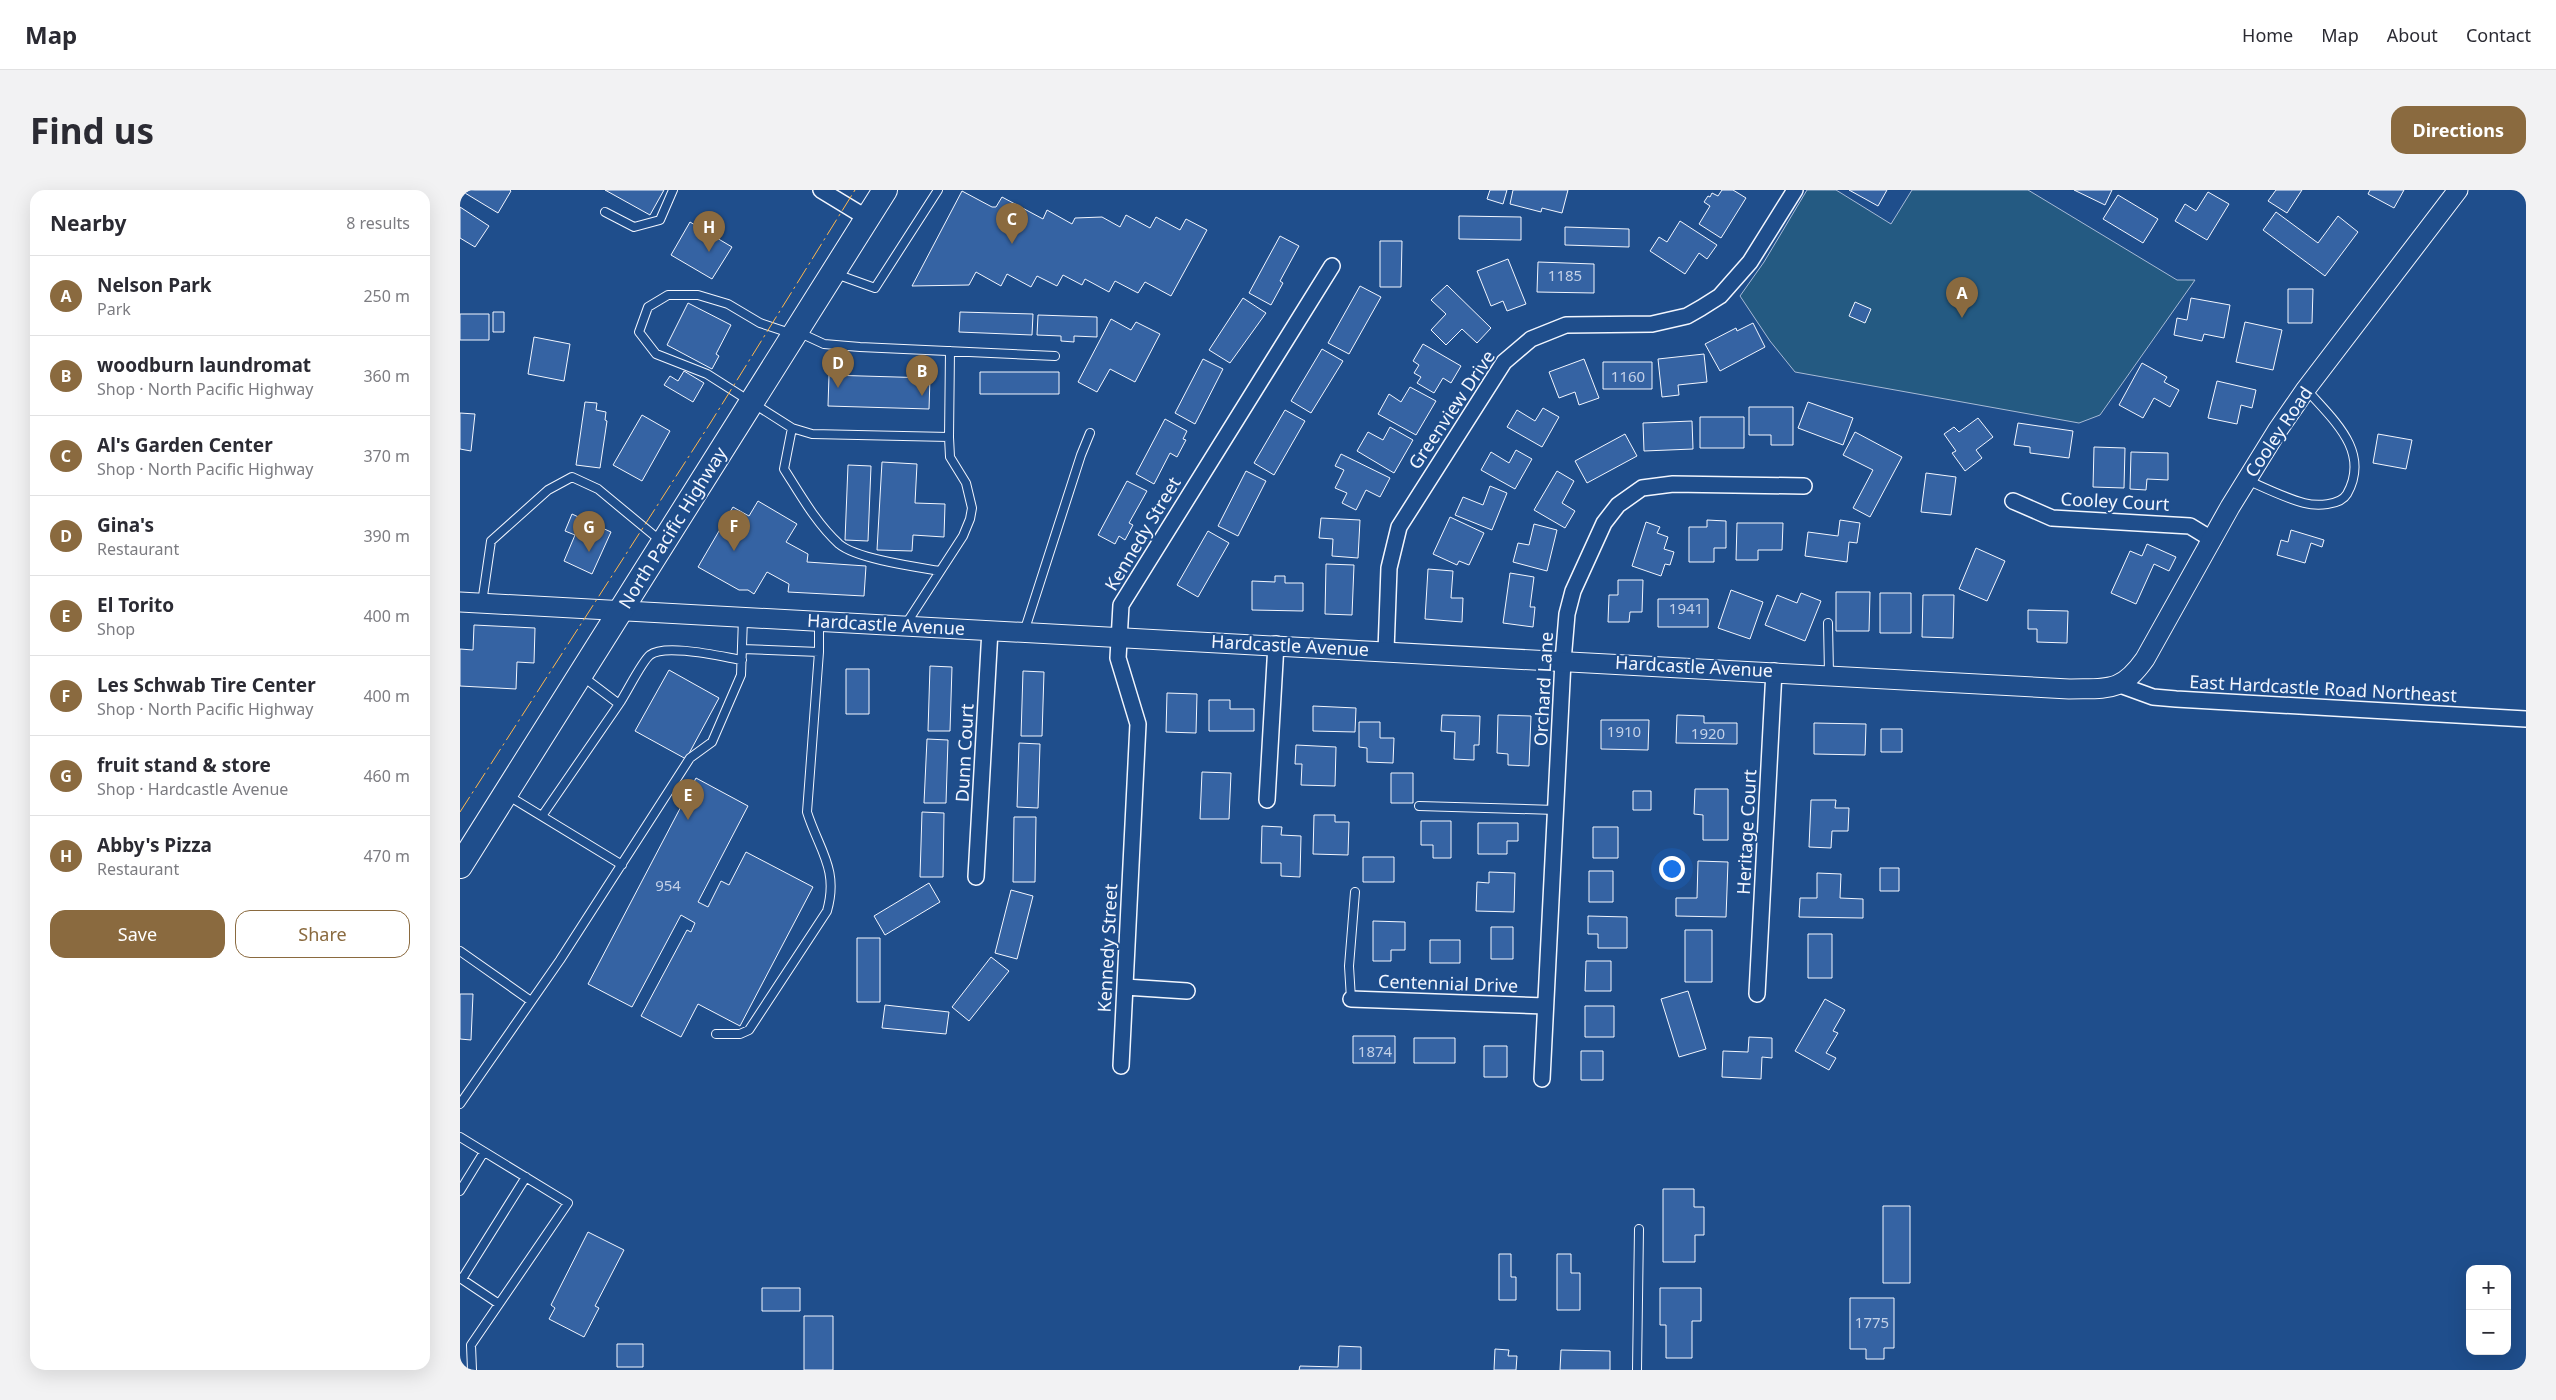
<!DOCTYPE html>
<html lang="en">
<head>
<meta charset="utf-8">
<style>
	body { margin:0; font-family:"Noto Sans",sans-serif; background:#f2f2f3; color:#2b2b33 }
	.controls { position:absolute; right:15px; bottom:15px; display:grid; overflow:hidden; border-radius:10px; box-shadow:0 5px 20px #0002 }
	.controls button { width:45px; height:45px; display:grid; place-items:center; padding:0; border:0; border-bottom:1px solid #e1e1e2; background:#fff; color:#2b2b33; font:25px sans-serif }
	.you { position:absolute; left:1211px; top:678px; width:18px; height:18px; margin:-12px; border:4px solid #fff; border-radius:50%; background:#1a73e8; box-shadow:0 0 0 8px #1a73e833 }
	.badge { display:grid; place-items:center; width:32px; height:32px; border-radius:50%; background:#8a6a3f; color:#fff; font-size:16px; font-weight:700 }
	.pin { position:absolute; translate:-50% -41px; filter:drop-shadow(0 1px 2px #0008) }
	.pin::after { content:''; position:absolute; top:26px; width:18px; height:15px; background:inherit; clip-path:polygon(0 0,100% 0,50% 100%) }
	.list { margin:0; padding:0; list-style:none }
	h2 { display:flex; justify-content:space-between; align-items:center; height:65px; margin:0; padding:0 20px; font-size:21px }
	h2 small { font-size:16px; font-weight:400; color:#7c7c81 }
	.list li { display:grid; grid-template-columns:32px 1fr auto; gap:15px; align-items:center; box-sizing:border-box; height:80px; padding:0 20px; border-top:1px solid #e1e1e2 }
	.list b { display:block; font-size:19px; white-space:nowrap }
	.list p { margin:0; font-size:16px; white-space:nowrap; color:#7c7c81 }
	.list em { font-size:16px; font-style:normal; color:#7c7c81 }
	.actions { display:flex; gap:10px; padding:15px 20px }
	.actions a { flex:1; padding:11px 0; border:1px solid #8a6a3f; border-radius:15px; text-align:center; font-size:18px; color:#8a6a3f }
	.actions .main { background:#8a6a3f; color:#fff }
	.map { position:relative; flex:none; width:2066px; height:1180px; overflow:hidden; border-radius:15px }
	header { display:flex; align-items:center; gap:30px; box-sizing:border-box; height:70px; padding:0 25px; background:#fff; border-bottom:1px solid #e1e1e2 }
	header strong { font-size:24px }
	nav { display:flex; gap:28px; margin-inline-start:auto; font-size:18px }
	.intro { display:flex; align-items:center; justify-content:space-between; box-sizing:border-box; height:120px; padding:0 30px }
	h1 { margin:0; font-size:35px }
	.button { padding:12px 22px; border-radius:15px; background:#8a6a3f; color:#fff; font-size:18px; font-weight:700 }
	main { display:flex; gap:30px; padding:0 30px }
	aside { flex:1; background:#fff; border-radius:15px; box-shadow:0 5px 20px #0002 }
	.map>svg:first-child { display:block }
</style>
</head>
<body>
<header>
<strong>Map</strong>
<nav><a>Home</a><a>Map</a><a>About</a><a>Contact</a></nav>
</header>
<div class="intro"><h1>Find us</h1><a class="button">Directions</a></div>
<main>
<aside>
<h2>Nearby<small>8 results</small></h2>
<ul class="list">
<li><span class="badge">A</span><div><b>Nelson Park</b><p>Park</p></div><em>250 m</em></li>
<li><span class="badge">B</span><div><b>woodburn laundromat</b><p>Shop · North Pacific Highway</p></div><em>360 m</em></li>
<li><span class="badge">C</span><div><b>Al's Garden Center</b><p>Shop · North Pacific Highway</p></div><em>370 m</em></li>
<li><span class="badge">D</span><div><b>Gina's</b><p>Restaurant</p></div><em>390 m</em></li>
<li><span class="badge">E</span><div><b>El Torito</b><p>Shop</p></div><em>400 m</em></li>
<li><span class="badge">F</span><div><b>Les Schwab Tire Center</b><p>Shop · North Pacific Highway</p></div><em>400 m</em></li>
<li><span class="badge">G</span><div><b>fruit stand &amp; store</b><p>Shop · Hardcastle Avenue</p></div><em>460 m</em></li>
<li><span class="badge">H</span><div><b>Abby's Pizza</b><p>Restaurant</p></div><em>470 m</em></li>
</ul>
<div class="actions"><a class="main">Save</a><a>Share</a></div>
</aside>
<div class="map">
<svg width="2066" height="1180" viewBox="0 0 2066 1180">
	<rect width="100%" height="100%" fill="#1f4e8c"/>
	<path fill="#245a82" stroke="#a8bbd7" d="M1347 0H1376L1431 34 1452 0H1568L1717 90H1735L1640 225 1619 233 1335 182 1310 151 1280 106 1304 72Z"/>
	<path fill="#3563a3" stroke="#f2f6ff" d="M0 0H50L51 1 38 23Z
		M145 0H204L190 25Z
		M1030 0H1047L1043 14 1027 9Z
		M1053 0H1108L1102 23 1082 18 1081 22 1050 14Z
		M1262 0H1273L1286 8 1261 48 1239 34 1250 16 1244 12 1248 6 1250 7 1252 3 1258 6Z
		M1389 0H1427L1418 16Z
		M1614 0H1652L1645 15Z
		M1816 0H1842L1827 23 1808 11Z
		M1910 0H1944L1934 18 1908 4Z
		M502 1 532 17H536L542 7 583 29 587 20 612 34 615 28 642 27 660 37 666 25 690 38 696 27 720 40 726 29 747 40 711 106 685 92 678 103 655 91 649 102 625 89 622 95 603 85 597 96 577 86 571 97 547 84 541 96 516 82 509 95 452 96Z
		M1748 2 1769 14 1747 50 1715 31 1725 14 1736 21Z
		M1658 5 1698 29 1683 53 1643 29Z
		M0 17 29 36 15 57 0 48Z
		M1816 22 1858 53 1878 26 1898 42 1865 86 1803 40Z
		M999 26 1061 27V50L999 49Z
		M1220 31 1257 55 1247 69 1239 63 1225 84 1190 61 1199 47 1207 52Z
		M230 32 272 57 252 89 211 65Z
		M1105 37 1169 39V57L1105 55Z
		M820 46 839 56 820 91 823 93 811 115 789 103Z
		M920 51H942L941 97H920Z
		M1048 69 1066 114 1047 121 1043 111 1031 116 1017 81Z
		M1078 72 1134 74V103L1077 102Z
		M987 95 1031 138 1017 153 1002 139 986 155 971 140 986 124 971 110Z
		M900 96 921 107 889 164 868 153Z
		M1828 99H1853L1852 133H1828Z
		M783 108 806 123 770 173 749 160Z
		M1731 108 1770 115 1764 148 1744 144 1742 151 1714 145 1717 128 1727 130Z
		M1395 112 1411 119 1405 133 1389 126Z
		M228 113 271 135 256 164 259 166 252 179 207 155Z
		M33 122H44V142H33Z
		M500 122 573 124 572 145 499 142Z
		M0 124H29V150H0Z
		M578 125 637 127V147L614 146V152L601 151V146L577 145Z
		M651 129 671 140 676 132 700 144 675 192 650 179 637 202 618 192Z
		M1785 132 1822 140 1813 180 1776 172Z
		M1293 133 1305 157 1260 181 1245 154 1276 138 1277 141Z
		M74 147 110 154 104 191 68 184Z
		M963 154 1001 176 991 193 983 188 974 203 957 193 961 187 954 183 959 175 953 171Z
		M862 159 883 171 851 223 831 211Z
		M1244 164 1247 192 1218 195 1219 205 1202 207 1198 169Z
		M743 169 763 179 735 234 715 223Z
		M1124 169 1139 208 1119 215 1115 202 1099 208 1089 182Z
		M1143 172H1192V199H1143Z
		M1682 173 1707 187 1704 192 1719 200 1710 217 1694 208 1683 228 1659 215Z
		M224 181 244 193 233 212 204 195 210 186 218 191Z
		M520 182H599V204H520Z
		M369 185 470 188 469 219 368 216Z
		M1757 191 1796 200 1792 218 1781 215 1777 234 1748 228Z
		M950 197 976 211 956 245 918 224 929 204 941 212Z
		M125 212 137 213 136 220 146 222 145 230 147 231 140 278 116 275Z
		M1348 212 1393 228 1383 255 1338 238Z
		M1289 217H1333V255H1311V245H1289Z
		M1083 218 1099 227 1082 257 1047 237 1057 220 1075 231Z
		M825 220 845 231 814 285 794 273Z
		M0 223 15 224 11 261 0 259Z
		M182 225 210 241 182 291 153 275Z
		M1240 227H1284V258H1240Z
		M1518 228 1533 247 1516 260 1522 268 1505 281 1492 263 1496 261 1484 244 1494 237 1499 242Z
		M705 229 727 241 723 249 726 250 717 267 710 263 694 294 676 284Z
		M1232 231 1233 259 1184 261 1183 233Z
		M1558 233 1613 241 1609 268 1570 263V257L1554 255Z
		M930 237 953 250 934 283 897 261 908 242 923 250Z
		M1395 242 1442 267 1410 327 1393 318 1413 280 1383 265Z
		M1165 244 1177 266 1127 293 1115 271Z
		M1918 244 1952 250 1946 279 1913 273Z
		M1634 257 1665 258 1664 298 1633 297Z
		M1056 260 1072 269 1055 299 1021 280 1031 262 1049 273Z
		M1671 262 1708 263V290L1687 289 1686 300 1670 299Z
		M881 264 930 288 920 307 906 300 896 320 882 313 887 303 875 298 884 280 875 276Z
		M422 272 457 274 455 313 485 314 484 347 453 345 452 361 417 360Z
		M388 275 411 276 408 351 385 350Z
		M786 281 806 291 778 346 758 336Z
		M1097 281 1114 291 1102 313 1115 321 1105 338 1074 320Z
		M1466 283 1496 287 1491 325 1461 322Z
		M667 291 687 301 669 333 673 335 665 350 659 346 655 354 638 345Z
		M1030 296 1047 303 1032 340 995 325 1003 307 1023 315Z
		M298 311 337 334 326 352 348 364 347 372 406 376 404 406 328 402 329 394 307 382 294 404 288 400H279L238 377 273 317 289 326Z
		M112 324 151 342 132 384 104 371 115 345 105 341Z
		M990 327 1024 343 1009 375 999 371 997 375 973 364Z
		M861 328 900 330 898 368 872 366 873 349 859 348Z
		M1247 330 1266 331V358H1254V372H1229V337H1247Z
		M1380 330 1400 333 1397 353 1389 352 1387 372 1345 366 1348 342 1378 346Z
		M1186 332 1200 337 1197 343 1208 347 1204 359 1214 362 1210 375 1205 374 1201 386 1172 376Z
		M1277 333H1323L1322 360H1298V370H1276Z
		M1074 334 1097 340 1087 381 1053 372 1058 353 1069 355Z
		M1831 340 1864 350 1862 357 1851 353 1845 373 1817 365 1821 350 1828 352Z
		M748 341 769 353 738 407 717 395Z
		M1687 354 1716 367 1709 381 1694 374 1676 414 1651 403 1670 361 1682 366Z
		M1516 358 1545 371 1527 411 1499 399Z
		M866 374 894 375 892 425 865 424Z
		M968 379 993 381 991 408H1003L1002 432 965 429Z
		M1050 383 1074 387 1070 417H1075L1073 437 1043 433Z
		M815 386H825V393H843V421L792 420V391L815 392Z
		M1158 390H1183L1182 422H1170L1169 432H1148L1149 405H1158Z
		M1271 400 1303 412 1290 449 1258 438Z
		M1376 402H1410L1409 441H1376Z
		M1341 403 1361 411 1345 451 1305 435 1317 405 1337 413Z
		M1420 403H1451V443H1420Z
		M1463 405H1494L1493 448 1462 447Z
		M1198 409H1248V437H1198Z
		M1568 420 1608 421 1607 453 1577 452V439H1568Z
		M14 435 75 438 74 473 57 472 56 499 0 496V459L13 460Z
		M470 476 492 477 490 541H468Z
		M386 479H409V524H386Z
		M209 480 259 508 226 569 175 541Z
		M563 481 584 482 582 546H561Z
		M707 503 737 504 736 543 706 542Z
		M749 510H770V519H794V541H749Z
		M853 516 896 518 895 542 853 541Z
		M982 525 1020 526 1019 555H1014V570L994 569 995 542 981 541Z
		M1038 525 1071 526 1069 576 1048 575V564L1037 563Z
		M1217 525 1244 526V533H1277V554L1216 553Z
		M1141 530H1189L1188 560 1141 559Z
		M899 532H920V548H934L933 573 907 572V558L899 557Z
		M1354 533 1406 534 1405 565 1354 564Z
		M1421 539H1442V562H1421Z
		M467 549 488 550 486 613H464Z
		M559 553 580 554 578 618 557 617Z
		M836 555 876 557 875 596 841 595 842 574H835Z
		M742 582 771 583 769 629H740Z
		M931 583H953V613H931Z
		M236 588 288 616 238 712 248 717 261 691 269 695 286 662 353 697 280 836 238 814 221 847 181 826 227 740 231 742 235 733 221 725 172 817 128 794Z
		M1235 599H1268V650H1243V625L1234 624Z
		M1173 601H1191V620H1173Z
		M1351 610H1376L1375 618H1389L1388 641H1372L1371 658 1349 657Z
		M462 622 484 623 483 687H460Z
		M854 625H875V632H889L888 665 853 664Z
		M554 627H576L575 692H553Z
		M961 631H991V668H973V655H961Z
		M1018 633H1058V651H1047V664H1018Z
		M802 636 822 637 821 645 841 646 840 687 821 686V673H801Z
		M1133 637H1158V668H1133Z
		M903 667H934V692H903Z
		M1238 671 1268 672 1266 727 1216 726V708H1237Z
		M1420 678H1439V701H1420Z
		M1129 681H1153V712H1129Z
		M1029 682 1055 683 1054 722 1016 721 1017 692 1029 693Z
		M1357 683 1381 684 1380 708 1403 709V728L1339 727 1340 708H1357Z
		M469 693 480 712 425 745 414 726Z
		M551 700 573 706 557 769 535 763Z
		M1128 726 1167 727V758H1138V744H1128Z
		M913 731 945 732V760H931V771H913Z
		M1031 737H1053V769H1031Z
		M1225 740H1252V792H1225Z
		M1348 744H1372V788H1348Z
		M397 748H420V812H397Z
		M970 750H1000V773H970Z
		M531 767 549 781 509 831 492 817Z
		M1126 771H1151V801H1125Z
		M1228 801 1246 859 1219 867 1201 809Z
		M0 804H13L11 850 0 849Z
		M1365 809 1385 820 1373 841 1378 843 1366 863 1376 868 1369 880 1335 861Z
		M425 815 489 822 486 844 422 838Z
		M1125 816H1154V847H1125Z
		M893 846H935V873H893Z
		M1289 847 1312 848V868L1302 867 1301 889 1262 887 1263 861 1288 862Z
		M954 848H995V873H954Z
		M1024 856H1047V887H1024Z
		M1121 861H1143V890H1121Z
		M1203 999H1234V1017H1244V1045H1235V1072H1203Z
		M1423 1016H1450V1093H1423Z
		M128 1042 164 1060 135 1116 139 1118 124 1147 89 1129 95 1118 91 1115Z
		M1039 1064H1051V1087H1056V1110H1039Z
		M1097 1064H1111V1083H1120V1120H1097Z
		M302 1098H340V1121H302Z
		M1200 1098H1241V1131H1232V1168H1206V1135H1200Z
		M1390 1108H1434V1158H1424V1169H1406V1159H1390Z
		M344 1126H373V1180H344Z
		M157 1154H183V1177H157Z
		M879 1156 901 1157V1180H839L840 1176 878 1177Z
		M1035 1159 1049 1160 1048 1166H1057L1056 1180H1034Z
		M1101 1160 1150 1161V1180H1100Z"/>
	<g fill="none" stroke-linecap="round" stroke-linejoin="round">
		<defs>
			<path id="service" d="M145 22 174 37 200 30 213 0
				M376 84 415 98 478 0
				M338 142 364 154 400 157 595 166
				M330 143 300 133 268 114 238 105H208L188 117 179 142 196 164 247 184 332 238 352 244 489 247 490 161
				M332 238 324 279C340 304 356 333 379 354 397 369 456 377 480 381
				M1787 290C1805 298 1825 308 1844 313 1856 316 1880 316 1887 304 1911 261 1873 230 1846 199
				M22 413 31 351 88 300 112 287 138 299 202 352
				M1368 433 1369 484
				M446 434 503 346 510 329 512 318 506 293 490 267 489 247
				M564 442 621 265 630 243
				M282 459 359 462V431
				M159 514C166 504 182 471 190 465 205 453 263 467 282 470
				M47 605 162 675
				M959 616 1096 620
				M82 626 159 514 122 486
				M0 761 71 811
				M891 809 889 776 895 702
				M256 844H280L289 840 367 721C379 679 359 660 347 622L359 462
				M0 914 100 770 230 568 252 552 281 485 283 428
				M0 947 108 1013 11 1155 12 1180
				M0 1001 24 962
				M0 1088 39 1114
				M2 1089 66 987
				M1177 1180 1179 1039"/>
			<path id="minor" d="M361 0 407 28
				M1553 311 1592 328 1730 336 1753 350
				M926 461 929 378 939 337 1044 172 1071 149 1106 135 1192 134 1227 126 1241 118 1260 106 1290 72 1335 0
				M1660 495 1693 507 1716 509 2066 529
				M807 610 816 454
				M516 687 530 440
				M665 797 727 801
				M1297 804 1314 481
				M891 809 1085 816
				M661 876 678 534 658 468 661 415 872 76
				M1082 889 1103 471 1107 424 1113 401 1144 333 1158 315 1182 298 1213 294 1344 296"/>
			<path id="tertiary" d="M0 412 1609 499C1648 498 1661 503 1685 469L1770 317 1817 241 1846 199 1998 0"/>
			<path id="primary" d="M0 676 425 0"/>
		</defs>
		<use href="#service" stroke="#f2f6ff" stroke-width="10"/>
		<use href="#minor" stroke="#f2f6ff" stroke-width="18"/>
		<use href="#tertiary" stroke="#f2f6ff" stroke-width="21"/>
		<use href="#primary" stroke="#f2f6ff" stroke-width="26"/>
		<use href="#service" stroke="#1f4e8c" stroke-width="8"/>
		<use href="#minor" stroke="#1f4e8c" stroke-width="15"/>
		<use href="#tertiary" stroke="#1f4e8c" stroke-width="19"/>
		<use href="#primary" stroke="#1f4e8c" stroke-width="24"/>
		<path stroke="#ffb74d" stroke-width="1" stroke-dasharray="18 4 2.5 4" stroke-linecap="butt" d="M0 622 251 232 395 0"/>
	</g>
	<g text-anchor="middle" stroke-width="4" stroke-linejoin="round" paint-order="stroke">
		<g font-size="15" fill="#c3d1e8">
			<text x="1105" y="91">1185</text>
			<text x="1168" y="192">1160</text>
			<text x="1226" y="424">1941</text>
			<text x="1164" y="547">1910</text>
			<text x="1248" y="549">1920</text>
			<text x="208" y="701">954</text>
			<text x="915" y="867">1874</text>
			<text x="1412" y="1138">1775</text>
		</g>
		<g font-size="18" fill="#f2f6ff" stroke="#1f4e8c">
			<text transform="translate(992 220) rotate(-56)" y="6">Greenview Drive</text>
			<text transform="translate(1819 242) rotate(-56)" y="6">Cooley Road</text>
			<text transform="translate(1655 312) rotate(3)" y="6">Cooley Court</text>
			<text transform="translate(213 338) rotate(-58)" y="6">North Pacific Highway</text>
			<text transform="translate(683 344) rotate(-59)" y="6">Kennedy Street</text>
			<text transform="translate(426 435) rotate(3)" y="6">Hardcastle Avenue</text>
			<text transform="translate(830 456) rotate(3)" y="6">Hardcastle Avenue</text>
			<text transform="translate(1234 477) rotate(3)" y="6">Hardcastle Avenue</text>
			<text transform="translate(1084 499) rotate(-87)" y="6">Orchard Lane</text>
			<text transform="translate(1863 499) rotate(3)" y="6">East Hardcastle Road Northeast</text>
			<text transform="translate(505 563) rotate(-87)" y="6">Dunn Court</text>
			<text transform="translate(1287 642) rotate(-87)" y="6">Heritage Court</text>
			<text transform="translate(648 758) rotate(-87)" y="6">Kennedy Street</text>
			<text transform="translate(988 794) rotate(2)" y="6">Centennial Drive</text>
		</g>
	</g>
</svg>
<div class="controls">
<button>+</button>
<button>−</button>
</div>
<div class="you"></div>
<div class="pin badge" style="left:1502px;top:128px">A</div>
<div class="pin badge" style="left:462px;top:206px">B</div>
<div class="pin badge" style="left:552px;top:54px">C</div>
<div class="pin badge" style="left:378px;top:198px">D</div>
<div class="pin badge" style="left:228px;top:630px">E</div>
<div class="pin badge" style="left:274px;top:361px">F</div>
<div class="pin badge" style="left:129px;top:362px">G</div>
<div class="pin badge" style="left:249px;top:62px">H</div>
</div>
</main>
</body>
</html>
